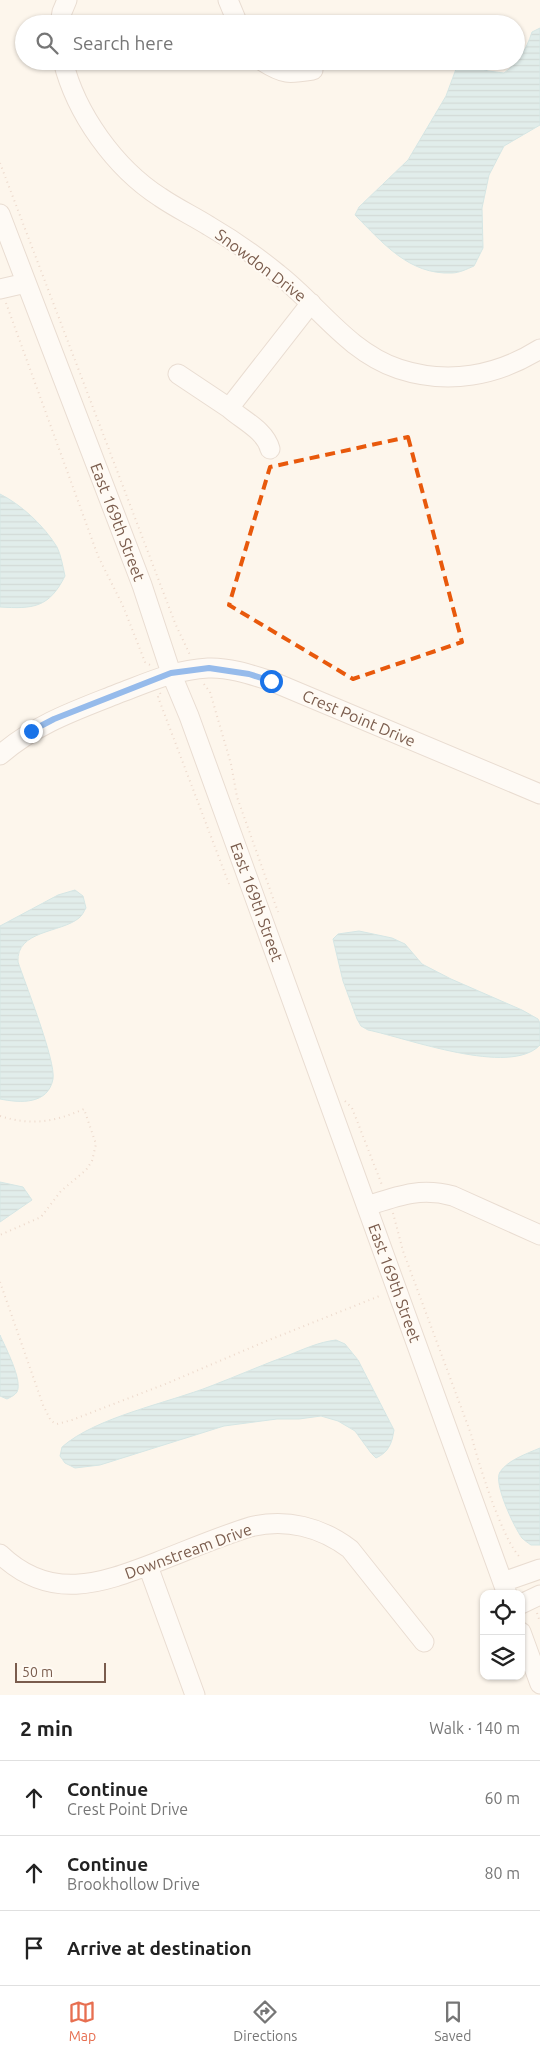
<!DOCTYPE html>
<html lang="en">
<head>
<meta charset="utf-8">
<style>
	body { margin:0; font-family:Ubuntu,sans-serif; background:#f2f2f2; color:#222 }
	.controls { position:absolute; right:15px; bottom:15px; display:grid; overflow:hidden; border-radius:10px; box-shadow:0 1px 4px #0004 }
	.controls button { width:45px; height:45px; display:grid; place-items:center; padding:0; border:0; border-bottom:1px solid #e0e0e0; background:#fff; color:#222; font:25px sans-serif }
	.scale { position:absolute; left:15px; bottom:12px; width:91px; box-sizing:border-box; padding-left:5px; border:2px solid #7a5c4d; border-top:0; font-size:14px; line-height:18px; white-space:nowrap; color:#7a5c4d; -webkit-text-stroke:4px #fffaf3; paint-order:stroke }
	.stop { position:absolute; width:15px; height:15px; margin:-11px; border:4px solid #1a73e8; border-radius:50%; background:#fff }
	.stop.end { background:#1a73e8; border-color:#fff; box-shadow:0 1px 5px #0008 }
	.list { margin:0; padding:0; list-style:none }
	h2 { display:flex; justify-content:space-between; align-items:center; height:65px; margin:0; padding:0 20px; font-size:21px }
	h2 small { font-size:16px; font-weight:400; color:#767676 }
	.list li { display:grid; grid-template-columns:32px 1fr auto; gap:15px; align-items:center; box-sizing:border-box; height:75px; padding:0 20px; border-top:1px solid #e0e0e0 }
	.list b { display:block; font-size:19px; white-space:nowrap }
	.list p { margin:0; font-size:16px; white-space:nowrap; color:#767676 }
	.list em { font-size:16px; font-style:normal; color:#767676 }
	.icon { flex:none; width:28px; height:28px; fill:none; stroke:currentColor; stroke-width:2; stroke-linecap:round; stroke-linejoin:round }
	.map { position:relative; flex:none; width:540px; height:1695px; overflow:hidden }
	.search { position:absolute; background:#fff; box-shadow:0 1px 4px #0004; left:15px; right:15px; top:15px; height:55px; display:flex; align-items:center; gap:12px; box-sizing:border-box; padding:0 18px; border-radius:28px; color:#767676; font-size:19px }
	.sheet { height:290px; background:#fff }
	nav { display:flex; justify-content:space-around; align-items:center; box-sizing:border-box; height:70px; border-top:1px solid #e0e0e0; background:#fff; font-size:14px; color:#767676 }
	nav a { display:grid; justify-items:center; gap:2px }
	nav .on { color:#e76f51 }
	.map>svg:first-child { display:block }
</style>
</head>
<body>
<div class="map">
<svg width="540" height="1695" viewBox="0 0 540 1695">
	<defs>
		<pattern id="water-rules" width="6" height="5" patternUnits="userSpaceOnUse" patternTransform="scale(1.25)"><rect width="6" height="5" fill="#bfe3e8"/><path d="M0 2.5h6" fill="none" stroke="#a0bbbe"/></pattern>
	</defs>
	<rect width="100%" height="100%" fill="#fdf6ec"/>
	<path fill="url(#water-rules)" stroke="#a5d3da" d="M540 28V125L504 146 489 175 482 208 483 248 474 266C467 269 459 273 452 273 409 275 383 243 355 215L359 207 408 160 446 96 456 69 469 64 488 71 504 73C519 62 526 50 532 32Z
		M0 494C22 505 44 526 57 547 61 555 63 567 65 576 49 608 33 609 0 607Z
		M75 890 83 896 86 908C84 911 82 916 79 918 61 933 16 930 18 962 25 983 56 1061 53 1079 48 1105 20 1103 0 1099V926L58 895Z
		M359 931 392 938 405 944 422 964 451 979 522 1010 538 1019 540 1023V1045C510 1077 407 1038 368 1030L361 1026 357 1019 343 981 333 939 338 934Z
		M0 1182 23 1187 32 1200 0 1222Z
		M0 1335C5 1347 23 1380 17 1392 15 1395 11 1397 7 1399L0 1396Z
		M336 1340 345 1344 358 1360 394 1430C392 1443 389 1452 376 1458L371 1453 355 1431 338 1421 321 1416 299 1419H277L224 1426 100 1465 75 1468 65 1463 60 1456 62 1447C96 1417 168 1403 211 1386 237 1376 262 1365 289 1355 304 1349 319 1342 336 1340Z
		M540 1448V1545H531C528 1543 524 1540 522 1538 514 1527 493 1483 500 1472 508 1460 526 1454 540 1448Z"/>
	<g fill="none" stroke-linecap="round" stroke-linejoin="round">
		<defs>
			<path id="minor" d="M228 0 238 24
				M60 24 62 12 67 0
				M63 61C76 114 115 168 160 197 176 208 193 216 209 226 233 240 256 256 278 274 318 305 348 352 399 369 448 385 497 376 540 349
				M262 61C284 75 289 74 313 70
				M0 214 142 585 171 673 189 716 507 1594
				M0 289 26 283
				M178 374 229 408
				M270 449C265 430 242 420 229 408L311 303
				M0 755C36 724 74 711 117 694 149 682 174 670 208 668 229 667 252 675 271 681L540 794
				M367 1206C398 1196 420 1187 453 1196L540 1235
				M0 1554C50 1602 100 1584 157 1562 188 1550 218 1537 250 1527 286 1518 321 1527 350 1549L424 1642
				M148 1566 195 1695
				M503 1582 540 1569
				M521 1604 540 1595
				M521 1632 540 1684"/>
		</defs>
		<use href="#minor" stroke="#d1beb0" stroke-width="21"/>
		<path stroke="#d9b8a5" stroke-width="2" stroke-dasharray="1 4" stroke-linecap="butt" d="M0 163 175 623 190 655
			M6 303 98 556 123 606 145 662 150 665
			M204 684 210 692 231 764 237 797 278 912
			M160 693 161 695 158 697 229 884
			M345 1101 352 1108 382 1185
			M0 1116C32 1126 54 1122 84 1109L96 1144 92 1161 86 1170 61 1191 41 1217 0 1235
			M393 1213 403 1251 471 1434C477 1459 503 1543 521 1558
			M0 1282 43 1405 51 1421 57 1424 72 1420 168 1383 264 1342 382 1295
			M537 1613 540 1622"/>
		<use href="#minor" stroke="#fff" stroke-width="19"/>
	</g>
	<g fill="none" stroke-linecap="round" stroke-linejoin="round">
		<path stroke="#1a73e8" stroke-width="6" d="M31 731 54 719 171 673 209 668 249 674 271 681"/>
	</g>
	<path d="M0 0H540V1695H0ZM408 437 462 642 353 679 229 605 270 467Z" fill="#fdf6ec" fill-opacity=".55" fill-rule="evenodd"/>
	<path fill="none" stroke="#e8590c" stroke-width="4" stroke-dasharray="10 6" stroke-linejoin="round" d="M408 437 462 642 353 679 229 605 270 467Z"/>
	<g text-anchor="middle" stroke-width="4" stroke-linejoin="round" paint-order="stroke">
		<g font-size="16" fill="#7a5c4d" stroke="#fffaf3">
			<text transform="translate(261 265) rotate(37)" y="6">Snowdon Drive</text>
			<text transform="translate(118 522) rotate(69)" y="6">East 169th Street</text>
			<text transform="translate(359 718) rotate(23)" y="6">Crest Point Drive</text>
			<text transform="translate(257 902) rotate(70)" y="6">East 169th Street</text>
			<text transform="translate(395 1283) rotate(70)" y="6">East 169th Street</text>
			<text transform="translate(188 1551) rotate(-20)" y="6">Downstream Drive</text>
		</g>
	</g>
</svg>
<div class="controls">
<button><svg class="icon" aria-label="locate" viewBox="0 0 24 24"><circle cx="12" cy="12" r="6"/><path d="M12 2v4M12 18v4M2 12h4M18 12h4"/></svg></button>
<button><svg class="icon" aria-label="layers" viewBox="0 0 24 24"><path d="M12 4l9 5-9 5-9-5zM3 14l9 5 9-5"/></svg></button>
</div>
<div class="scale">50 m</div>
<div class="stop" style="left:271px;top:681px"></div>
<div class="stop end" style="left:31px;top:731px"></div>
<div class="search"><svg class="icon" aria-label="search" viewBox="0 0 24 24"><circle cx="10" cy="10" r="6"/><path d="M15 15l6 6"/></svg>Search here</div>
</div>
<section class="sheet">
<h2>2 min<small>Walk · 140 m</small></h2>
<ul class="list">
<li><svg class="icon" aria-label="ahead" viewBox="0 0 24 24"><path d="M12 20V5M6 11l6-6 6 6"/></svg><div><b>Continue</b><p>Crest Point Drive</p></div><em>60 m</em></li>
<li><svg class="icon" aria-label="ahead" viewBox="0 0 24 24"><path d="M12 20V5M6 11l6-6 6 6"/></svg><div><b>Continue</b><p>Brookhollow Drive</p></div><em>80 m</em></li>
<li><svg class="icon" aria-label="arrive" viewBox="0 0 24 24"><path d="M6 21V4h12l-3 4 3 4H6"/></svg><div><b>Arrive at destination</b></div></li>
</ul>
</section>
<nav>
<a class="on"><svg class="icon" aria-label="map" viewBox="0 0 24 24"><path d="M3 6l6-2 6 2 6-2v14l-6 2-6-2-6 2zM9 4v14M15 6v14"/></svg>Map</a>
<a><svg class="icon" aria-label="directions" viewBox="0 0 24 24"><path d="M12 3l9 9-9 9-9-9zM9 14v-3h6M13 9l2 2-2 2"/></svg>Directions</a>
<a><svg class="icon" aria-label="saved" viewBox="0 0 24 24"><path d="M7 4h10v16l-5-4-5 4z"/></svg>Saved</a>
</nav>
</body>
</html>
